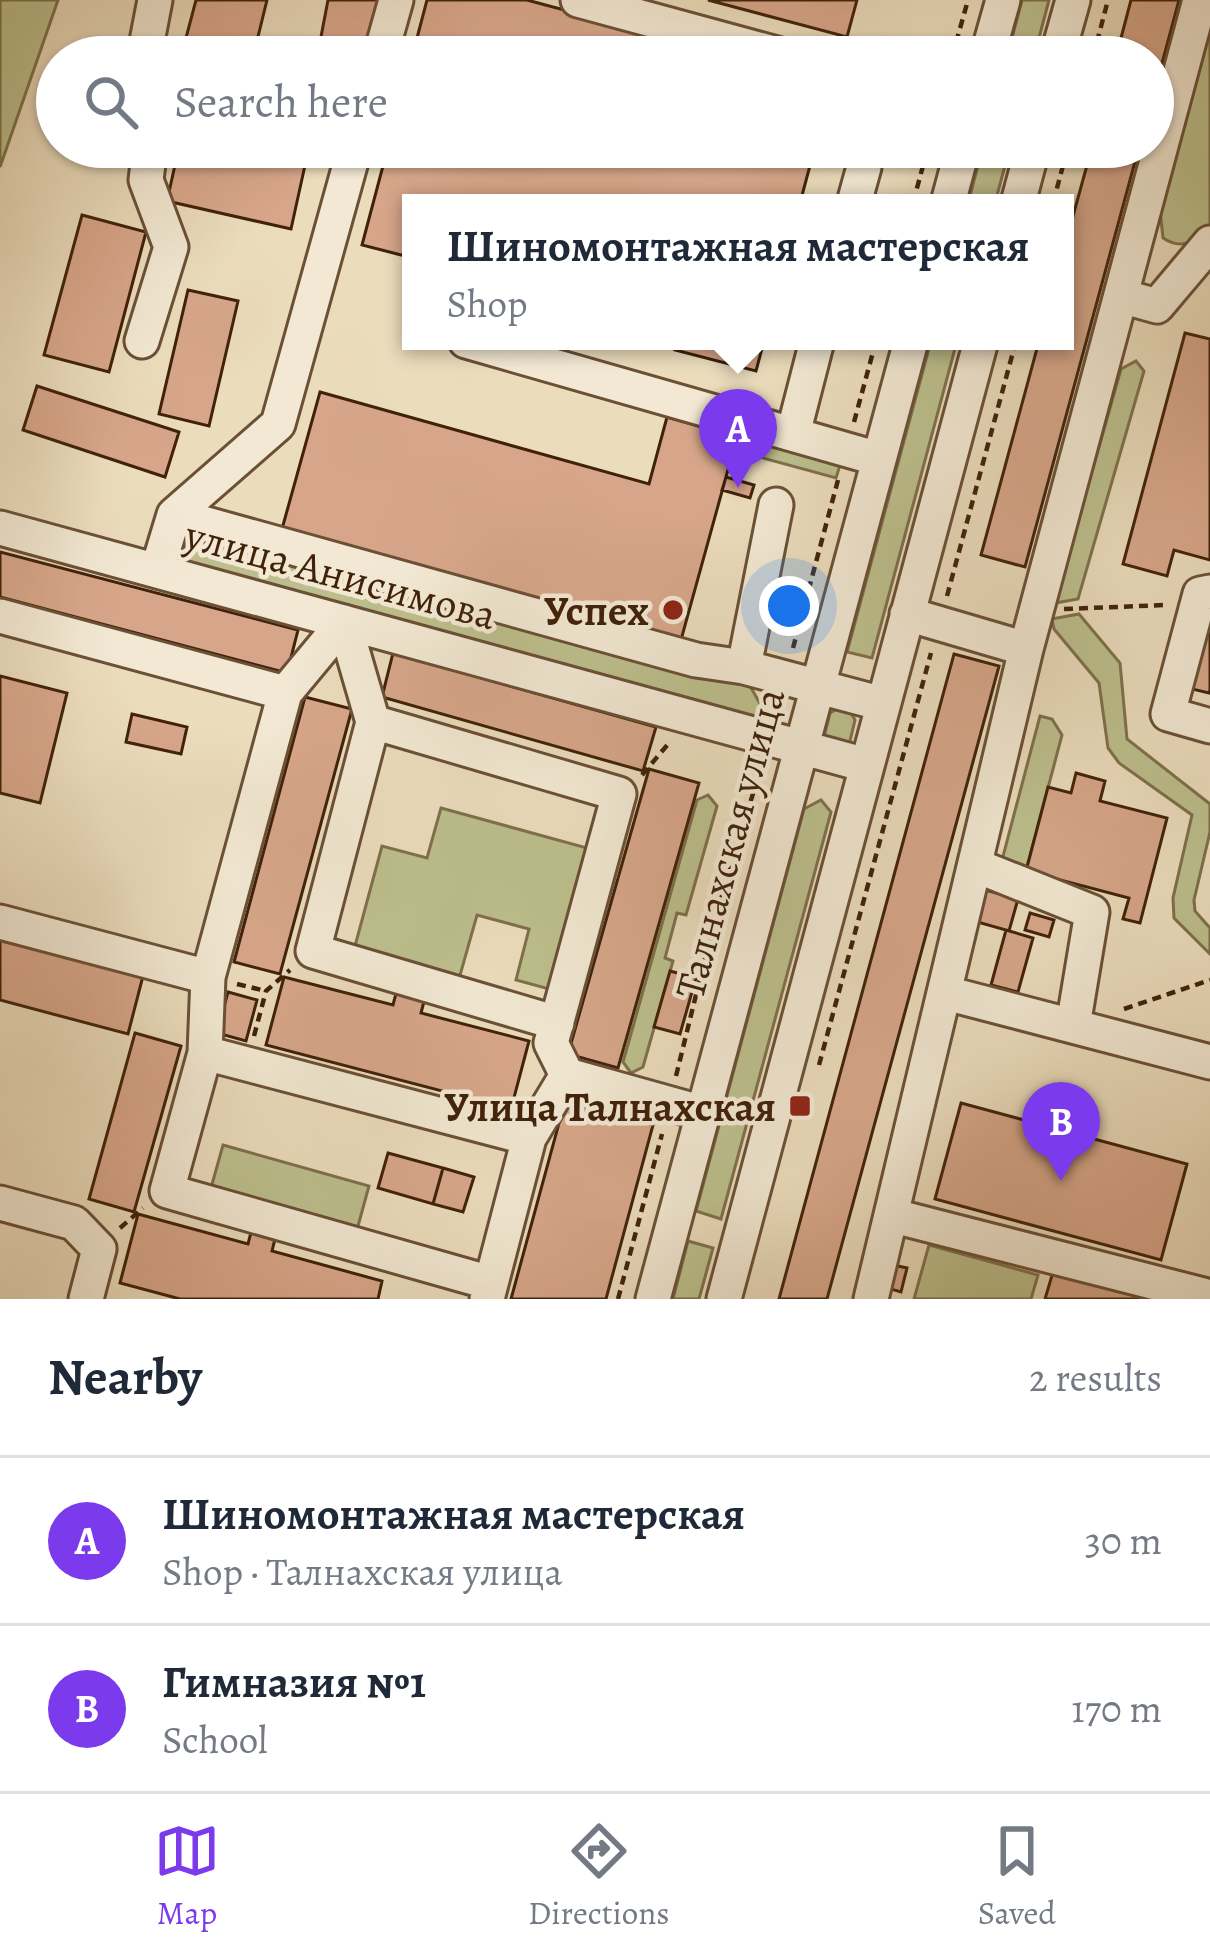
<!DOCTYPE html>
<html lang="en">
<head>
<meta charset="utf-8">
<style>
	body { margin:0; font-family:Alegreya,serif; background:#f6f6f7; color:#1f2937 }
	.you { position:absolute; left:789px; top:606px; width:42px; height:42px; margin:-30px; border:9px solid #fff; border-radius:50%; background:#1a73e8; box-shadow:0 0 0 18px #1a73e833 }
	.badge { display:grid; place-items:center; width:78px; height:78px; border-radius:50%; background:#7c3aed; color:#fff; font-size:39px; font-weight:700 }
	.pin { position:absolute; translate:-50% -99px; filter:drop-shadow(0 3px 6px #0008) }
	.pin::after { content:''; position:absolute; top:63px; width:42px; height:36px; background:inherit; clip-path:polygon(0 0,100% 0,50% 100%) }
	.popup { position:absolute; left:402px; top:194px; width:672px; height:156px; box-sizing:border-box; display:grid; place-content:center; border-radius:0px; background:#fff; filter:drop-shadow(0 3px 9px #0005); font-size:39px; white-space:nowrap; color:#747a83 }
	.popup b { font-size:45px; color:#1f2937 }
	.popup::after { content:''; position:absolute; left:50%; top:100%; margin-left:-24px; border:24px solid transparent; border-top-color:#fff }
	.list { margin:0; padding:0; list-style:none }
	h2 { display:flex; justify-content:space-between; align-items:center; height:156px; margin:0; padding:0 48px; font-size:51px }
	h2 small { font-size:39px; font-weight:400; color:#747a83 }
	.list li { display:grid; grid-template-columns:78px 1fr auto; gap:36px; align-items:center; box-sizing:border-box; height:168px; padding:0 48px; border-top:3px solid #e0e1e3 }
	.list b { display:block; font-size:45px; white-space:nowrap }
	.list p { margin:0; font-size:39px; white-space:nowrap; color:#747a83 }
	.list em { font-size:39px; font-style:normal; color:#747a83 }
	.icon { flex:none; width:66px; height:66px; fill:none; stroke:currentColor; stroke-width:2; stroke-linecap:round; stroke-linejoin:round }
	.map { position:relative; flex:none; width:1210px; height:1299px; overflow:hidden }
	.search { position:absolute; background:#fff; box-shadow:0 3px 9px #0004; left:36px; right:36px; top:36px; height:132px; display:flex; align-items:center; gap:30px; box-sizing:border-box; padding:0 42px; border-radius:66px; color:#747a83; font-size:45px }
	.sheet { height:492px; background:#fff }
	nav { display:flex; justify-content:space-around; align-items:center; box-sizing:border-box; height:168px; border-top:3px solid #e0e1e3; background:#fff; font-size:33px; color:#747a83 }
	nav a { display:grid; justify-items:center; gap:6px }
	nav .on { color:#7c3aed }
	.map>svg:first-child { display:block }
</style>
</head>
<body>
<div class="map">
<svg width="1210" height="1299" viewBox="0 0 1210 1299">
	<rect width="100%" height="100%" fill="#ebdcbc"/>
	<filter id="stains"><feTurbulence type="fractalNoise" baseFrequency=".00167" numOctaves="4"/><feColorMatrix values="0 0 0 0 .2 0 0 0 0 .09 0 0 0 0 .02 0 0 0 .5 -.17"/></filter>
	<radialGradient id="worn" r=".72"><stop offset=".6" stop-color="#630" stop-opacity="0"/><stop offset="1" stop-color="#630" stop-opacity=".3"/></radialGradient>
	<path fill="#bcbf8d" stroke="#7e704c" stroke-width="3" d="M0 0H58L0 167Z
		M1022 0H1049L1034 57H1007Z
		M1210 28V228C1193 241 1183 251 1163 238L1160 210Z
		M983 147H1010L995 203H968Z
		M931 341H957L872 658 847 652Z
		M1136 361 1144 371 1078 599 1055 603 1121 369Z
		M737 437 840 465 836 478 734 450Z
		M189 532 750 686 762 707 754 718 180 565Z
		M1079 614 1120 663 1127 739 1210 804V832L1194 900 1195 911 1210 928V954L1174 918 1173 898 1192 815 1119 763 1108 748 1099 683 1054 629 1052 619Z
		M839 708 850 711 855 720 849 745 824 737 830 713Z
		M1040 716 1052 719 1062 735 1026 871 1001 864Z
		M708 795 717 806 686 915 677 913 665 958 673 961 643 1067 631 1073 623 1062 697 800Z
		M821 800 831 812 721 1219 696 1211 804 809Z
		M441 808 587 848 549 989 516 980 529 929 477 915 457 986 352 957 382 846 427 858Z
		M223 1145 369 1186 355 1237 209 1195Z
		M688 1241 713 1248 699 1299H673Z
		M929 1245 1038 1275 1031 1299H914Z"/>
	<path fill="#d7a68a" stroke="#40220a" stroke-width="3" d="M196 0H267L253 57 182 53Z
		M328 0H382L372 51 320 42Z
		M427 0H527L740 57H412Z
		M708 0H857L847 37Z
		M1131 0H1179L1153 97V57H1116Z
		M179 147H309L291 229 167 201Z
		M388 147H815L800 203H411L409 257 362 245Z
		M1092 147H1139L1025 567 981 555 1039 341H1065V245Z
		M82 215 146 232 109 372 44 355Z
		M188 290 238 301 209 426 159 414Z
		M1185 333 1210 339V560L1174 550 1167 576 1123 564Z
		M678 341H764L756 371 675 350Z
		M37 386 179 432 165 477 23 430Z
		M320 392 649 484 667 417 737 437 681 640 282 529Z
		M726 477 754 485 750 498 722 490Z
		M0 552 298 630 287 673 0 597Z
		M1210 622V690L1209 693 1192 689Z
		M393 653 656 727 643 771 382 697Z
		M954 654 999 666 827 1299H779Z
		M0 676 67 693 40 803 0 793Z
		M305 697 352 709 280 974 234 962Z
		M132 714 187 727 181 754 126 742Z
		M649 769 699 783 618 1068 568 1054Z
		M1076 773 1105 781 1100 801 1167 818 1140 923 1123 919 1129 898 1026 871 1048 787 1071 793Z
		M982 889 1018 899 1009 931 974 921Z
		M1030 913 1054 920 1049 937 1025 930Z
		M1006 930 1033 938 1018 992 991 985Z
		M0 937 143 976 128 1034 0 1000Z
		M670 971 696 978 680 1034 654 1027Z
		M284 977 393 1005 399 982 427 990 421 1013 529 1041 511 1109 266 1045Z
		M228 992 257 1000 246 1041 217 1033Z
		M135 1033 181 1046 134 1212 89 1199Z
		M565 1101 653 1125 606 1299H511Z
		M961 1103 1187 1164 1161 1260 935 1199Z
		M388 1153 443 1168 433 1204 378 1188Z
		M443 1168 474 1177 463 1212 433 1204Z
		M138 1214 248 1244 254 1221 278 1227 272 1251 382 1281 378 1299H180L120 1283Z
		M893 1265 907 1268 901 1292 887 1288Z
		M1053 1272 1144 1296V1299H1045Z"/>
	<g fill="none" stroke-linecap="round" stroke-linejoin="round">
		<defs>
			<path id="minor" d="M578 0 788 57
				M144 57 155 0
				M380 57 396 0
				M987 57 1003 0
				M1057 57 1073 0
				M854 203 864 167
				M948 203 963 147
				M1018 203 1033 147
				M1121 296 1157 306 1210 243
				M142 341 171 247 146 180 150 147
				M466 341 879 459
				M793 434 817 341
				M776 505 744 667 883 704
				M174 515 696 660 744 667
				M0 528 866 765
				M157 571 174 515 278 424 355 147
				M1210 592 1200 594 1168 714 1210 726
				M907 614 1026 649
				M0 616 285 693
				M344 622 285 693 208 977 205 1053 167 1191 491 1283
				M344 622 373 722 313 951 557 1023
				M373 722 619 794 551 1043 567 1075 703 1113
				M977 866 1092 912 1073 1026
				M0 922 208 977
				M946 993 1210 1062
				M205 1053 529 1138
				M0 1203 74 1223 99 1249 86 1299
				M894 1216 1203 1295
				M487 1299 529 1138 567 1075
				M653 1299 911 341
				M724 1299 981 341
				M871 1299 1026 649 1200 0"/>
		</defs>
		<use href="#minor" stroke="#6b5036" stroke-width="39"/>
		<path stroke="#40220a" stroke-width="4.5" stroke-dasharray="9 6" stroke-linecap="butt" d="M952 57 968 0
			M1093 57 1108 0
			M913 203 928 147
			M1053 203 1068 147
			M854 422 876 341
			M947 596 1016 341
			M1064 609 1166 605
			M793 648 838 480
			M642 775 669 743
			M237 984 266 991
			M1124 1009 1210 980
			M254 1036 266 991 290 970
			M819 1065 931 653
			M676 1076 714 922 762 764
			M120 1228 143 1208
			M618 1299 662 1134"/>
		<use href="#minor" stroke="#f2e8d3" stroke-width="33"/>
	</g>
	<g fill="#8f2418" stroke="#f2e8d3" stroke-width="4.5">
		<circle cx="673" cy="610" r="12"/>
		<rect x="788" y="1094" width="24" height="24" rx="6"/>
	</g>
	<g text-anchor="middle" stroke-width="9" stroke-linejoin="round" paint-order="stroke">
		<g font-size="42" fill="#40220a" stroke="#f2e8d3">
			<text transform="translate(341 574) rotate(15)" y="15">улица Анисимова</text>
			<text transform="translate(729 843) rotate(-75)" y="15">Талнахская улица</text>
		</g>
		<g font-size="42" font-weight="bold" fill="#40220a" stroke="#f2e8d3" text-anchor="end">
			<text x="649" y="625">Успех</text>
			<text x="776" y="1121">Улица Талнахская</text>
		</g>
	</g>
	<rect width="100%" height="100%" filter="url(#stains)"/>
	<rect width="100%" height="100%" fill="url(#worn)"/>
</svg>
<div class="you"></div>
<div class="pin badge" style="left:738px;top:488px">A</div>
<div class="popup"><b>Шиномонтажная мастерская</b>Shop</div>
<div class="pin badge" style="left:1061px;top:1181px">B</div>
<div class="search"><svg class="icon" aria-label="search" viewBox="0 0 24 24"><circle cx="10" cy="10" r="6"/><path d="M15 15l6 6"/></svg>Search here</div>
</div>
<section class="sheet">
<h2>Nearby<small>2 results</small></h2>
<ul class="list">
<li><span class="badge">A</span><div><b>Шиномонтажная мастерская</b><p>Shop · Талнахская улица</p></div><em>30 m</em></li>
<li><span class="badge">B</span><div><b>Гимназия №1</b><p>School</p></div><em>170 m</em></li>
</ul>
</section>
<nav>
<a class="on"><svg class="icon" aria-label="map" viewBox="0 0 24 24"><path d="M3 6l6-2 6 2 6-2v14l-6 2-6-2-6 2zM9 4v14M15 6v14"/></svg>Map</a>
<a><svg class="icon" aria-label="directions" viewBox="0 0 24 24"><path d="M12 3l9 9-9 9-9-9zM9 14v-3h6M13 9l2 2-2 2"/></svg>Directions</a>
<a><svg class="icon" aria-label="saved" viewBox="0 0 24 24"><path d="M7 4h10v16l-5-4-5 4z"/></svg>Saved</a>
</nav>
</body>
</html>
